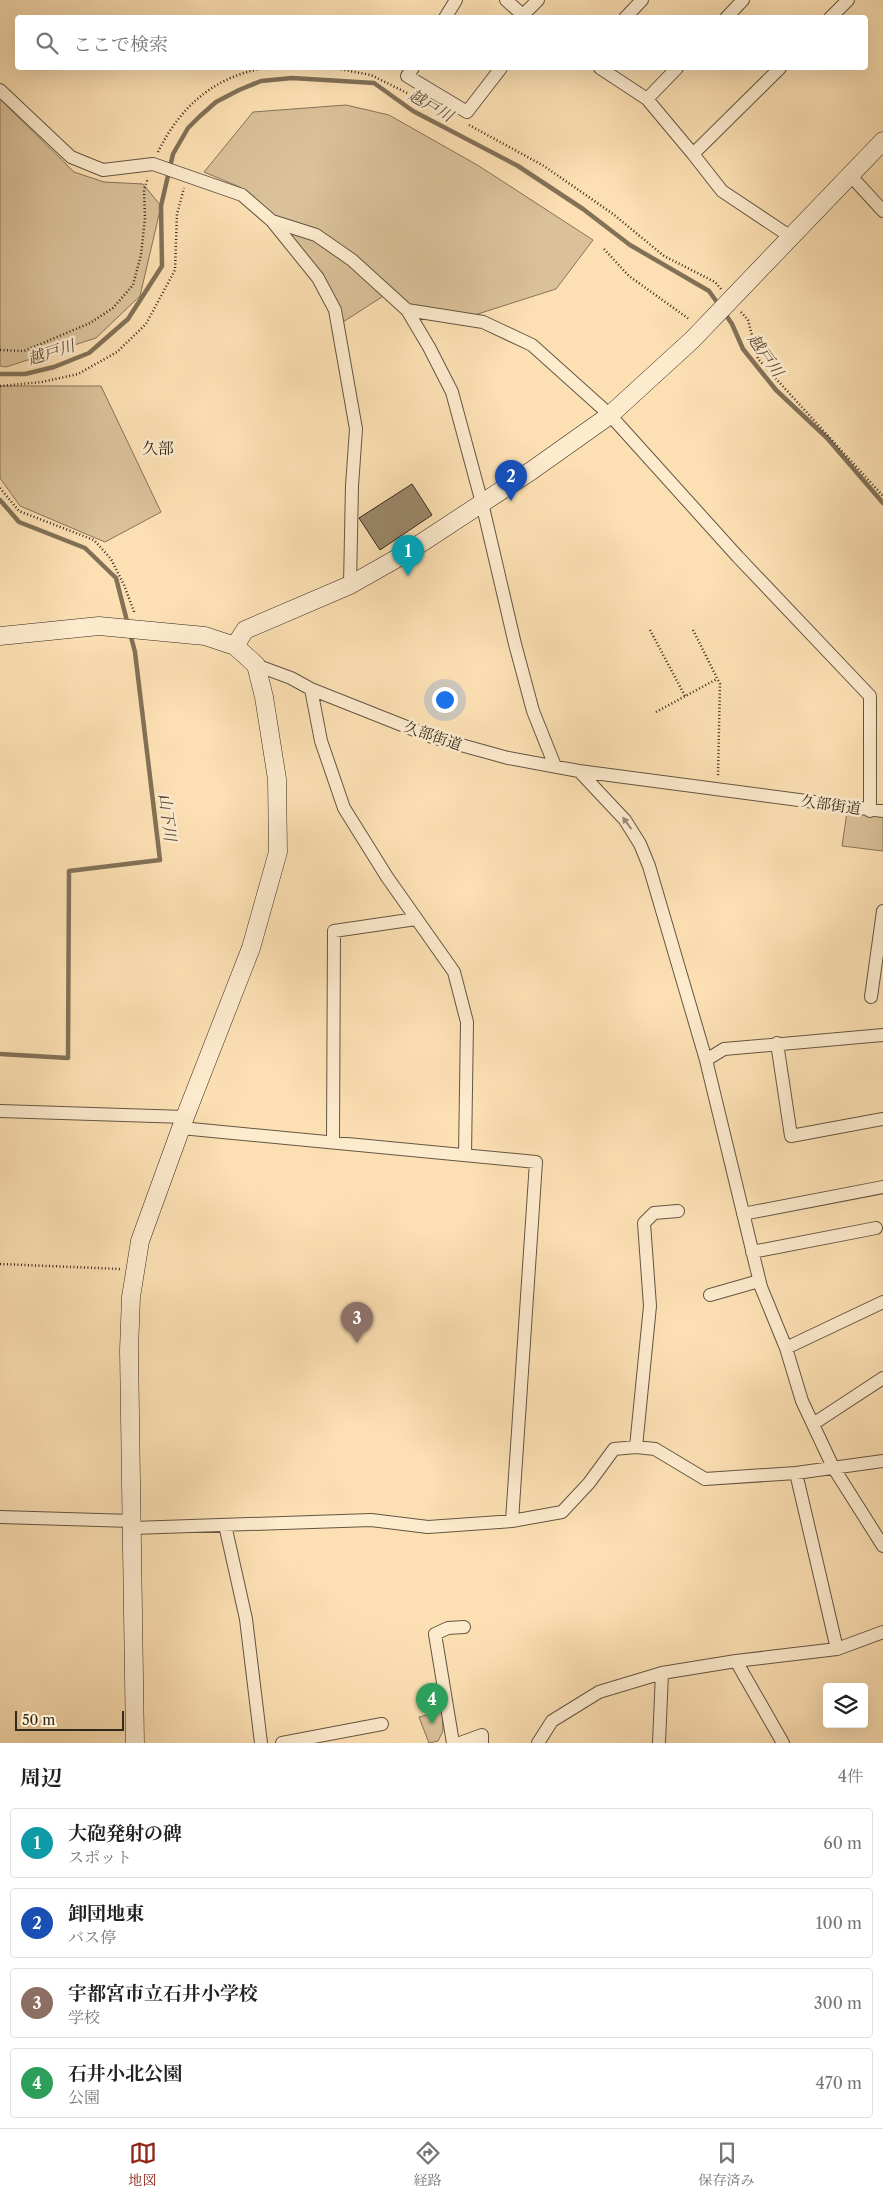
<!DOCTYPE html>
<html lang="ja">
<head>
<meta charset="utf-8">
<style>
	body { margin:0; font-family:"Libre Caslon Text","Noto Serif JP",serif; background:#f2f2f2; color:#222 }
	.controls { position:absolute; right:15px; bottom:15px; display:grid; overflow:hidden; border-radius:5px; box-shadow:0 5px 20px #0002 }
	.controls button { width:45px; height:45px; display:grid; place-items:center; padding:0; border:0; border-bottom:1px solid #e0e0e0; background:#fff; color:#222; font:25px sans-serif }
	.scale { position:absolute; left:15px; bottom:12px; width:109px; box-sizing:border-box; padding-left:5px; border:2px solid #32281b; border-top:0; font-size:14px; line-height:18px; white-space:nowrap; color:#32281b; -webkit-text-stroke:4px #fdebce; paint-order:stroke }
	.you { position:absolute; left:444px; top:699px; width:18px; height:18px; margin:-12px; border:4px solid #fff; border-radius:50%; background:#1a73e8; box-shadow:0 0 0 8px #1a73e833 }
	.badge { display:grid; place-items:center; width:32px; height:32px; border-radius:50%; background:#8f2418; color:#fff; font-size:16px; font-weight:700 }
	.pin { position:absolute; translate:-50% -41px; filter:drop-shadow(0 1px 2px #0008) }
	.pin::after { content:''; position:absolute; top:26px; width:18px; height:15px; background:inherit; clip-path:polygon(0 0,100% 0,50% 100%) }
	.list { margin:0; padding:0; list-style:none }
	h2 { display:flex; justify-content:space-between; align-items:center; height:65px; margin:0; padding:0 20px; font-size:21px }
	h2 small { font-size:16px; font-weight:400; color:#767676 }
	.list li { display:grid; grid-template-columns:32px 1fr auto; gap:15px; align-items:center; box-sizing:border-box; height:70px; margin:0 10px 10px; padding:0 10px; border:1px solid #e0e0e0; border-radius:5px }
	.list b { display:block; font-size:19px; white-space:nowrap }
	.list p { margin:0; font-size:16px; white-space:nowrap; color:#767676 }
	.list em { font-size:16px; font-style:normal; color:#767676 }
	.icon { flex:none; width:28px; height:28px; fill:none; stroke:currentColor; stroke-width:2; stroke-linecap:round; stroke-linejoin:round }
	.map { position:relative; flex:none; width:883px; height:1743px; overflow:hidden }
	.search { position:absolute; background:#fff; box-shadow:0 5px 20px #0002; left:15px; right:15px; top:15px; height:55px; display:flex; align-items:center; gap:12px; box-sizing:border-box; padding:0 18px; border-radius:5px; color:#767676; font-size:19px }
	.sheet { height:385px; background:#fff }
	nav { display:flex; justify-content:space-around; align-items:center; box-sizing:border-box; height:70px; border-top:1px solid #e0e0e0; background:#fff; font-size:14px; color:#767676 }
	nav a { display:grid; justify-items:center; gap:2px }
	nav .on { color:#8f2418 }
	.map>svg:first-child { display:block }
</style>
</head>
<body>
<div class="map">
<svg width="883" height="1743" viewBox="0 0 883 1743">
	<rect width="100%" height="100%" fill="#fce0b3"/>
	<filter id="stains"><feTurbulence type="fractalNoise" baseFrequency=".004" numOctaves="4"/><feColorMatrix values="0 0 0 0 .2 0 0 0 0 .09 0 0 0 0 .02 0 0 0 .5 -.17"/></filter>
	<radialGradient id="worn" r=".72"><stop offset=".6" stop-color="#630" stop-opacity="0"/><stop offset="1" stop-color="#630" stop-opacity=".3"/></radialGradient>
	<path fill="#dac199" stroke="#86745a" d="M0 99 74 172 104 182 143 184 161 206 140 296 96 338 6 367 0 366Z
		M346 105 389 115 479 166 593 240 556 289 462 319 407 305 385 295 343 322 277 221 242 188 204 172 253 112Z
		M0 386H101L161 512 105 542 20 506 0 478Z
		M847 812 883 815V851L842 846Z
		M442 1711 443 1731 438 1741 429 1743 419 1717Z"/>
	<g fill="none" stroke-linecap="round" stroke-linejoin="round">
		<path stroke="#827157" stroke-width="4.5" d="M724 312 732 324 743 349 776 390 827 438 883 503
			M0 374H25L54 367 89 353 128 319 162 266 161 206 173 154 188 128 199 117 216 102 239 90 261 81 292 78 374 83 413 111 518 166 583 209 630 245 709 291 719 305
			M0 500 19 522 85 548 116 578 128 625
			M0 1054 68 1058 69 871 160 860 135 652 130 633"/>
	</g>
	<path fill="#9b886a" stroke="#32281b" d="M412 484 432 515 380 550 359 518Z"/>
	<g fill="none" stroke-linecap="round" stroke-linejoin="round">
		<defs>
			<path id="street" d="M506 0 526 18
				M523 15 538 0
				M445 18 456 0
				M625 18 642 0
				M726 18 743 0
				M830 18 848 0
				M413 68 407 76 467 112 501 68
				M600 68 647 99 693 154
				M780 68 693 154 722 191 791 237
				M0 90 71 157 103 170 153 164 242 195 272 221 318 278 335 310 356 429 352 486 350 585
				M647 99 677 68
				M850 175 883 211
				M272 221 316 235 352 260 407 310 429 347 452 392 482 503 515 644 533 711 555 766
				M407 310 483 322 532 345 610 415 738 557 870 696V811
				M256 665 291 678 311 689 432 737 508 758 579 771 883 811
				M311 689 321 741 344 808 387 877 454 972 467 1022 465 1155
				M579 771 625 820 640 844 649 866 706 1060 761 1287 786 1348 802 1401 833 1467 883 1546
				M871 997 883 911
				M777 1043 791 1136 883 1119
				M706 1060 724 1049 883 1035
				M0 1111 185 1117
				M333 1142 334 931 416 919
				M743 1214 883 1187
				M752 1252 876 1228
				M710 1295 759 1281
				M786 1348 883 1302
				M813 1424 883 1378
				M636 1447 650 1306 644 1223 654 1213 678 1211
				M796 1473 837 1649
				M0 1517 132 1521
				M512 1521 562 1512 589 1483 614 1449 636 1447 655 1449 705 1479 796 1473 883 1461
				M225 1525 246 1619 261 1743
				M133 1528 371 1520 428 1527 512 1521 536 1162 181 1128
				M736 1661 783 1743
				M282 1743 382 1724
				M453 1743 435 1634 448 1628 464 1627
				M460 1743 482 1735V1743
				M538 1743 552 1721 599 1692 662 1673
				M659 1743 662 1673 736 1661 837 1649 883 1632"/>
			<path id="secondary" d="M0 636 99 626 205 636 235 646 256 665 264 697 277 779 278 852 251 948 185 1117 140 1241 131 1297 129 1350 135 1743
				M235 646 245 630 350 585 403 555 531 471 610 415 692 340 883 141"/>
		</defs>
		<use href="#street" stroke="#645641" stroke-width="14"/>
		<use href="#secondary" stroke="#32281b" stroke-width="19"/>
		<path stroke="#32281b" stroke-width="2.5" stroke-dasharray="1 2.5" stroke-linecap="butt" d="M334 68 371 75 409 94
			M469 125 544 166 613 214 664 256 715 282 721 289
			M158 152C179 109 211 79 259 69 270 67 283 68 294 68
			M604 249 629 276 689 319
			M741 312 748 320 758 359 883 496
			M0 350 24 351 90 323 113 308 133 285 141 255 145 218 144 190 148 178
			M0 386 42 382 78 374 117 352 146 324 175 270 177 214 184 188
			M0 488 19 511 94 540 111 559 124 585 135 614
			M650 630 685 696
			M693 630 720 684 718 776
			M656 712 717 679
			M0 1264 121 1269"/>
		<use href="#street" stroke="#fdebce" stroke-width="12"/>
		<use href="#secondary" stroke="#fdebce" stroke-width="18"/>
	</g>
	<defs><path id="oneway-solid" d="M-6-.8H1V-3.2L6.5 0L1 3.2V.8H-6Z" transform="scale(1.25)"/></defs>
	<use fill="#988a74" href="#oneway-solid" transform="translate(627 823) rotate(-126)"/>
	<g text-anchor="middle" stroke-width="5" stroke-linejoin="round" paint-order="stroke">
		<g font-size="15" fill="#32281b" stroke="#fdebce">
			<text transform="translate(433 736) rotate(19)" y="5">久部街道</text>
			<text transform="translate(831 805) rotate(8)" y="5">久部街道</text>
		</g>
		<g font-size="16" font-style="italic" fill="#5a4c39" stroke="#fdebce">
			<text transform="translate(431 105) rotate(30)" y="6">越戸川</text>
			<text transform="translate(51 352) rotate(-18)" y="6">越戸川</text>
			<text transform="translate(766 355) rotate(55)" y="6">越戸川</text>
			<text transform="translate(168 817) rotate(83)" y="6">山下川</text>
		</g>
		<g font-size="16" fill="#32281b" stroke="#fdebce">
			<text x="158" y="454">久部</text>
		</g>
	</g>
	<rect width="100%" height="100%" filter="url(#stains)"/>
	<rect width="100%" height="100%" fill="url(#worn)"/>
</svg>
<div class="controls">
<button><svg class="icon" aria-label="layers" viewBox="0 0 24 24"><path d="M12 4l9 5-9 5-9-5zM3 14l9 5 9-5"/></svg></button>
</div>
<div class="scale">50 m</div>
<div class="you"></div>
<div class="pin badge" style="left:408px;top:576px;background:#0f9aa8">1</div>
<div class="pin badge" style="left:511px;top:501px;background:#1a4fb4">2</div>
<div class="pin badge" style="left:357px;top:1343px;background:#8d6e63">3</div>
<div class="pin badge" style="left:432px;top:1724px;background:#2e9e5b">4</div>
<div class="search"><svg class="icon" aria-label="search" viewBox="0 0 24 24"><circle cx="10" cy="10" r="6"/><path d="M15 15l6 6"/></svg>ここで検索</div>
</div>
<section class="sheet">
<h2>周辺<small>4件</small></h2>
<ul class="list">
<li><span class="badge" style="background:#0f9aa8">1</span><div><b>大砲発射の碑</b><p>スポット</p></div><em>60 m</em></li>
<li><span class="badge" style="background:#1a4fb4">2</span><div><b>卸団地東</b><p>バス停</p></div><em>100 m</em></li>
<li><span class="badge" style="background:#8d6e63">3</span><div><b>宇都宮市立石井小学校</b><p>学校</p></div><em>300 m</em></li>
<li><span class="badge" style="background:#2e9e5b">4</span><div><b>石井小北公園</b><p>公園</p></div><em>470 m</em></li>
</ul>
</section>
<nav>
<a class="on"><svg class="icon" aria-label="map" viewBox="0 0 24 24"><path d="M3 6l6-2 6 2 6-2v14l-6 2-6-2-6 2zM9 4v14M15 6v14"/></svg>地図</a>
<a><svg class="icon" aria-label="directions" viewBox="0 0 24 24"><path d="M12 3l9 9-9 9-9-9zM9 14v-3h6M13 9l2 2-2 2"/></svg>経路</a>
<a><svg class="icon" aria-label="saved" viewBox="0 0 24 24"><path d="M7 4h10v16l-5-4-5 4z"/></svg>保存済み</a>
</nav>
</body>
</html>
